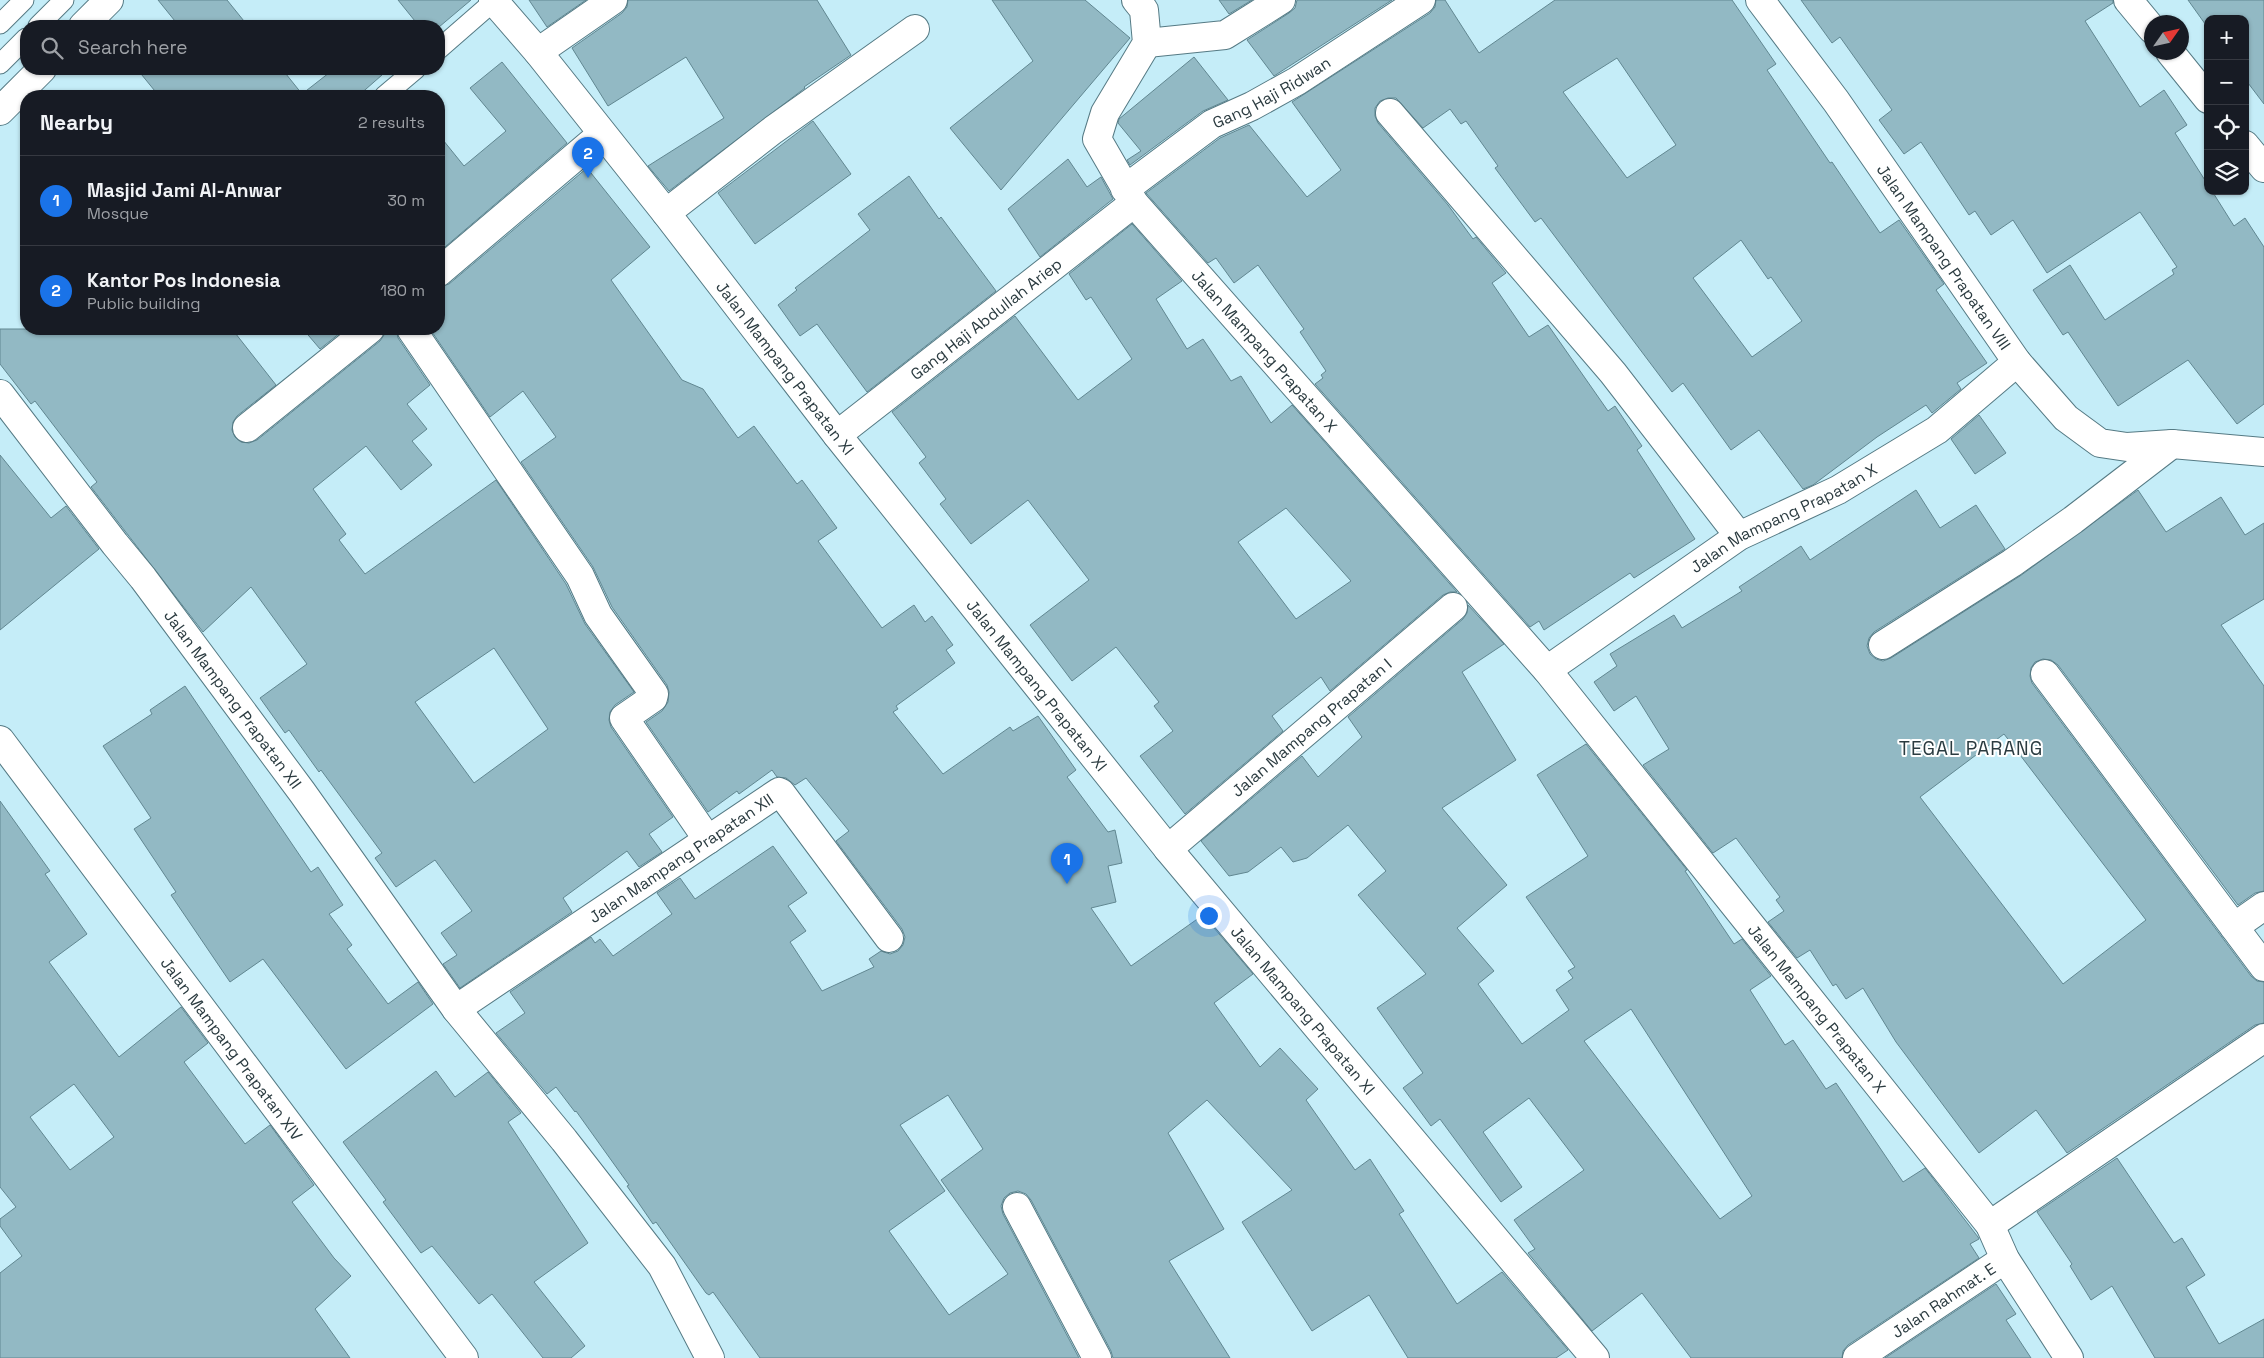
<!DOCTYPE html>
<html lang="en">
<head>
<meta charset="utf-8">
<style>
	body { margin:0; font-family:"Space Grotesk",sans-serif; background:#242831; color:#f1f3f6 }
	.controls { position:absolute; right:15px; top:15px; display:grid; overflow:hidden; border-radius:10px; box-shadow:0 1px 4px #0004 }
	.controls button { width:45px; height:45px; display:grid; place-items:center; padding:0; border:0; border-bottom:1px solid #363941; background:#171b24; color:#f1f3f6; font:25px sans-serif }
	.compass { position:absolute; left:2144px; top:15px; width:45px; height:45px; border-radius:50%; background:#171b24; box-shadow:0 1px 4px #0004; rotate:56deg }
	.you { position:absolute; left:1208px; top:915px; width:18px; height:18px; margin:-12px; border:4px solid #fff; border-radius:50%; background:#1a73e8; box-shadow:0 0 0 8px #1a73e833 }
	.badge { display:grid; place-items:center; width:32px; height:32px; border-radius:50%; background:#1a73e8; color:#fff; font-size:16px; font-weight:700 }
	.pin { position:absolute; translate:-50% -41px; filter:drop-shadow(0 1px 2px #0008) }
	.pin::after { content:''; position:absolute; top:26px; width:18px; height:15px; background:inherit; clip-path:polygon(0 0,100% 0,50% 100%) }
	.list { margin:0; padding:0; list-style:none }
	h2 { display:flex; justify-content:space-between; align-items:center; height:65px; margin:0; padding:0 20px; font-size:21px }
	h2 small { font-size:16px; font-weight:400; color:#9ea1a6 }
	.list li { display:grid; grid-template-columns:32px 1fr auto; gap:15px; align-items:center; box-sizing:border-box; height:90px; padding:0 20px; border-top:1px solid #363941 }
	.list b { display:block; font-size:19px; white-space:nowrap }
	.list p { margin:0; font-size:16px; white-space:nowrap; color:#9ea1a6 }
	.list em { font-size:16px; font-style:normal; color:#9ea1a6 }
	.icon { flex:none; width:28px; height:28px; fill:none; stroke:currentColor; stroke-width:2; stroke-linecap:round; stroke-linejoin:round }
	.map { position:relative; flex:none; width:2264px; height:1358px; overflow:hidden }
	.search { position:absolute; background:#171b24; box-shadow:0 1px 4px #0004; left:20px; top:20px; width:425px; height:55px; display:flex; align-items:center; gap:12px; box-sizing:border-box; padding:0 18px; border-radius:20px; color:#9ea1a6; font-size:19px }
	.panel { position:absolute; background:#171b24; box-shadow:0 1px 4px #0004; left:20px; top:90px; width:425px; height:245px; border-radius:20px }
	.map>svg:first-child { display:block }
</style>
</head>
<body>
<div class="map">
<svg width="2264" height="1358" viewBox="0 0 2264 1358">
	<rect width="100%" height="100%" fill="#c5edf8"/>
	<path fill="#92b9c4" stroke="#618791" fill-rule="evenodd" d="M158 0H227L248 26H179Z
		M398 0H471L439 27 419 26Z
		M529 0H586L547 27Z
		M628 0H817L851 55 804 87 805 88 669 191 648 166 724 118 686 57 608 106 572 48 622 13 627 7Z
		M992 0H1085L1130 38 1001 190 950 128 1033 61Z
		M1219 0H1252L1229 14Z
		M1297 0H1392L1274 76 1247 40 1289 13 1295 8Z
		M1436 0H1445L1479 53 1555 0H1732L1776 64 1767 70 1830 163 1832 162 1880 233 1899 220 1944 284 1936 290 1987 363 1957 383 1961 389 1932 413 1926 405 1877 437 1813 485 1803 489 1759 430 1731 450 1683 383 1672 392 1541 218 1535 222 1495 168 1498 166 1466 121 1461 124 1450 109 1423 128 1396 98H1388L1380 101 1375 108V116L1378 123 1448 205 1473 239 1476 237 1506 273 1492 283 1529 337 1548 325 1608 411 1615 406 1642 446 1637 450 1695 539 1634 578 1630 573 1544 630 1539 621 1530 627 1315 384 1323 378 1321 375 1326 371 1300 332 1304 329 1258 265 1234 283 1216 258 1208 263 1146 193 1220 138 1249 125 1307 197 1341 170 1292 102 1430 13 1435 7ZM1617 58 1676 145 1627 178 1563 92ZM1741 240 1768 279 1771 277 1802 321 1752 357 1693 278Z
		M1801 0H2113V3L2085 21 2140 107 2164 90 2187 125 2175 133 2208 185V191H2212L2234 226 2245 218 2264 247V404L2237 424 2188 360 2118 406 2068 332 2063 335 2033 290 2070 265 2105 320 2174 274 2172 270 2177 267 2140 212 2047 273 2013 220 1991 235 1975 211 1969 215 1921 142 1904 154 1879 120 1892 110 1840 37 1832 43Z
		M2188 0H2264V104L2245 79V19H2208V28Z
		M1194 57 1228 100 1203 111 1130 165 1127 160 1141 151 1118 123 1119 119Z
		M502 62 567 143 439 252V135L464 166 506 131 470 88Z
		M137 69H282L302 94 334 69H382V75L358 96H159Z
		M813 121 851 174 755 244 718 193Z
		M1068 159 1087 187 1101 177 1113 199 1040 257 1008 209Z
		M587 168 650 247 611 280 682 380 703 389 738 438 754 426 797 484 802 480 837 528 818 541 882 628 914 605 925 622 932 616 953 645 946 650 955 663 896 706 898 709 893 712 943 774 1010 727 1013 731 1038 716 1076 770 1067 777 1108 832 1115 830 1122 863 1108 866 1116 902 1091 908 1131 966 1203 915 1253 974 1214 1003 1260 1067 1280 1048 1318 1089 1306 1100 1355 1170 1370 1159 1404 1211 1399 1214 1457 1304 1502 1272 1568 1350 1556 1358H1408L1369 1295 1312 1331 1242 1222 1292 1190 1207 1100 1168 1133 1224 1229 1169 1261 1230 1358H1113L1111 1351 1031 1200 1026 1194 1018 1191 1010 1193 1004 1198 1001 1206 1003 1214 1079 1358H760L713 1292 709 1295 706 1293 656 1222 653 1224 627 1186 629 1185 576 1111 575 1112 556 1087 547 1094 496 1033 525 1013 510 992 591 937 595 943 600 939 613 956 672 914 657 893 680 878 695 899 773 846 807 893 788 906 806 931 790 942 822 991 874 967 869 959 881 951 890 954 898 951 903 945 905 937 902 929 836 841 849 831 806 778 795 785 786 778 777 777 772 770 739 794 737 791 708 812 646 722 662 711 668 702 669 692 667 685 612 607 593 567 521 462 556 437 523 391 490 417 430 329H439V287L449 284ZM948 1095 983 1149 941 1180 1008 1274 949 1315 889 1231 945 1191 900 1125Z
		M909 176 939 219 941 217 996 291 867 392 817 324 800 336 778 305 797 290 795 288 870 230 858 214Z
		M1132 224 1182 281 1156 299 1187 349 1203 339 1231 381 1241 376 1271 423 1292 405 1457 592H1450L1443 595 1330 691 1321 677 1272 716 1283 731 1185 814 1140 756 1173 731 1154 706 1159 702 1116 647 1072 681 1030 625 1089 580 1028 500 971 544 940 504 946 499 919 463 926 457 892 412 1015 316 1078 400 1132 359 1091 297 1086 300 1069 274ZM1286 508 1351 581 1296 619 1238 542Z
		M0 329H232L276 385 237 416 233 422 232 430 235 437 241 442 249 443 257 440 380 341 384 335 385 329H396L398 338 430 385 407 404 427 429 412 441 432 465 401 490 366 446 313 489 346 534 339 540 365 574 496 480 566 584 585 624 634 692 615 705 610 712 609 720 611 727 673 817 649 834 662 852 639 867 627 851 563 898 572 912 460 988 443 964 457 955 441 933 472 911 435 860 396 887 375 858 382 853 321 770 319 772 289 730 285 733 260 698 307 664 251 587 203 632 91 487 97 482 35 401 31 404 0 364ZM494 648 548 729 474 783 415 702Z
		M303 329H345L320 349Z
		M1979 415 2006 453 1975 474 1951 439Z
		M0 455 51 518 66 506 99 549 0 630Z
		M1916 490 1940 528 1976 505 2005 549 1874 632 1869 638 1867 646 1870 654 1876 659 1883 661 1891 658 2020 576 2138 490 2166 532 2221 497 2245 535 2264 523V599L2221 625 2264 686V891L2255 893 2238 905 2058 665 2051 660 2043 659 2035 662 2031 668 2030 676 2032 683 2251 976 2257 981 2264 982V1023L2255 1025 2067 1153 2036 1110 1979 1153 1896 1042 1863 988 1846 999 1836 984 1833 986 1810 950 1797 958 1768 922 1784 911 1776 900 1780 897 1736 838 1713 853 1643 765 1669 749 1636 696 1614 711 1594 682 1617 666 1610 654 1674 615 1682 628 1742 591 1739 587 1801 546 1810 560ZM2004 734 2146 920 2063 984 1920 797Z
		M1468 605 1504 644 1462 672 1516 760 1442 808 1507 885 1457 928 1494 971 1478 984 1522 1044 1569 1010 1556 990 1573 978 1568 971 1575 967 1526 897 1588 856 1537 775 1586 744 1687 870 1685 871 1734 944 1742 939 1771 976 1750 990 1785 1045 1793 1040 1826 1089 1836 1083 1903 1182 1925 1168 1978 1237 1979 1239 1970 1244 1979 1258 1848 1345 1843 1351 1842 1358H1691L1642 1293 1592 1331 1528 1253 1535 1249 1514 1220 1584 1170 1529 1098 1483 1132 1522 1187 1501 1202 1440 1119 1431 1126 1403 1088 1423 1073 1377 1008 1426 974 1358 895 1386 871 1348 825 1307 858 1293 862 1281 847 1248 872 1229 876 1201 841 1302 756 1318 777 1362 737 1348 717 1463 619 1467 613ZM1631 1009 1752 1196 1720 1219 1584 1041Z
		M185 686 311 872 318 867 343 905 329 914 352 945 347 949 388 1004 418 982 433 1004 346 1069 263 959 230 982 171 895 176 892 134 829 151 818 103 746 152 714 150 710Z
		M0 801 50 871 45 874 87 934 49 962 119 1057 181 1007 208 1043 184 1062 245 1144 270 1125 314 1185 292 1202 334 1258 351 1276 315 1309 350 1358H0V1273L22 1256 0 1226V1219L16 1207 0 1187ZM74 1084 114 1137 70 1170 30 1117Z
		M436 1071 455 1097 488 1072 521 1113 508 1122 588 1243 534 1282 585 1346 571 1358H543L492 1294 479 1304 432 1246 421 1253 383 1202 386 1200 343 1142Z
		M2117 1158 2174 1243 2182 1238 2205 1275 2186 1287 2219 1344 2264 1319V1358H2155L2112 1286 2091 1300 2070 1266 2072 1264 2037 1212Z
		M1996 1284 2016 1314 2006 1320 2031 1358H1885Z"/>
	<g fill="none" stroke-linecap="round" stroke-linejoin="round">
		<defs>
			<path id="lane" d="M0 24 24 0
				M38 26 64 0
				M439 49 494 1
				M0 64 26 38
				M384 96 416 69"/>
			<g id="street">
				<path id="s1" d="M493 0 538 52 666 213 837 435 1168 849 1595 1358"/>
				<path id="s2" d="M1136 0 1144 10 1147 43 1105 113 1097 139 1134 203 1547 670 1990 1225 2005 1259 2069 1358"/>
				<path id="s3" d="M1760 0 1836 101 2017 362 2066 418 2100 443 2127 447 2172 444 2264 452"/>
				<path d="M1147 43 1225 35 1281 0"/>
				<path d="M538 52 613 0"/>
				<path d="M1390 113 1613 373 1739 536"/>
				<path id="s4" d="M1125 189 1212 124 1252 106 1297 81 1421 0"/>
				<path d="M666 213 773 130 915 29"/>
				<path d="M439 272 602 134"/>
				<path d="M411 329 580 576 598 615 654 694 653 698 624 718 708 840"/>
				<path id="s5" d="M0 394 115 544 143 578 302 792 456 1009 564 1140 662 1266 710 1358"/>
				<path d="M247 428 370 329"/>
				<path id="s6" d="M837 435 1134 203"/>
				<path d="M1883 645 2012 563 2073 520 2172 444"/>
				<path id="s7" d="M1547 670 1739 536 1838 490 1937 430 2017 362"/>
				<path d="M2045 674 2264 967"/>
				<path id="s8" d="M0 740 464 1358"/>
				<path id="s9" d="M1168 849 1453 607"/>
				<path d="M2234 927 2264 906"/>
				<path id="s10" d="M456 1009 779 792 781 793 889 938"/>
				<path d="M1017 1207 1097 1358"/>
				<path d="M1990 1225 2264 1038"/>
				<path id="s11" d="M1857 1358 2005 1259"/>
			</g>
			<path id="secondary" d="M2128 0 2152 29
				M2170 52 2208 99
				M2245 145 2264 168"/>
			<path id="primary" d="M83 26 109 0
				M0 111 42 69"/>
		</defs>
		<use href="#lane" stroke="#557a84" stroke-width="21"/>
		<use href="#street" stroke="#557a84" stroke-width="30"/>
		<use href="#secondary" stroke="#557a84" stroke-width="30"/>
		<use href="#primary" stroke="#557a84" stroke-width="30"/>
		<use href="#lane" stroke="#fff" stroke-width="19"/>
		<use href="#street" stroke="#fff" stroke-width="28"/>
		<use href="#secondary" stroke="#fff" stroke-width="28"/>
		<use href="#primary" stroke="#fff" stroke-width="28"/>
	</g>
	<g text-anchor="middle" stroke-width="4" stroke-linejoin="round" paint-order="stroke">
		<g font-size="16" fill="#2b3b40" stroke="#fff">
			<text dy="6" stroke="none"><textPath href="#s4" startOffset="176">Gang Haji Ridwan</textPath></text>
			<text dy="6" stroke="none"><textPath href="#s3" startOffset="316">Jalan Mampang Prapatan VIII</textPath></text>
			<text dy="6" stroke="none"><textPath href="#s6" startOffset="189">Gang Haji Abdullah Ariep</textPath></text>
			<text dy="6" stroke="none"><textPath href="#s2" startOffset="426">Jalan Mampang Prapatan X</textPath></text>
			<text dy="6" stroke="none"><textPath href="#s1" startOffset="470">Jalan Mampang Prapatan XI</textPath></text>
			<text dy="6" stroke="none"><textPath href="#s7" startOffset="282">Jalan Mampang Prapatan X</textPath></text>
			<text dy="6" stroke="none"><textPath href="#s1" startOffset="875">Jalan Mampang Prapatan XI</textPath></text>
			<text dy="6" stroke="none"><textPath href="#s5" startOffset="384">Jalan Mampang Prapatan XII</textPath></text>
			<text dy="6" stroke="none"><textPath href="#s9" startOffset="188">Jalan Mampang Prapatan I</textPath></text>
			<text dy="6" stroke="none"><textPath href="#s10" startOffset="271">Jalan Mampang Prapatan XII</textPath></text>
			<text dy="6" stroke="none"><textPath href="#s2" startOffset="1285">Jalan Mampang Prapatan X</textPath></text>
			<text dy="6" stroke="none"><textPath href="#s1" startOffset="1295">Jalan Mampang Prapatan XI</textPath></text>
			<text dy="6" stroke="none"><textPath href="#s8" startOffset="386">Jalan Mampang Prapatan XIV</textPath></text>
			<text dy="6" stroke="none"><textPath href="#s11" startOffset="104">Jalan Rahmat. E</textPath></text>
		</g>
		<g font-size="19" letter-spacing="1" fill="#2b3b40" stroke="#fff">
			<text x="1971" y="755">TEGAL PARANG</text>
		</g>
	</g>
</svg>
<div class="controls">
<button>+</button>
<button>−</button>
<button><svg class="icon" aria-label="locate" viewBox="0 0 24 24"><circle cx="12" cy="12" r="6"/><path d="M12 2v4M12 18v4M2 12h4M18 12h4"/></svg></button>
<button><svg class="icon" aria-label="layers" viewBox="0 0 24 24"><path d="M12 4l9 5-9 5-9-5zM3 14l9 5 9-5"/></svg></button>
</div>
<svg class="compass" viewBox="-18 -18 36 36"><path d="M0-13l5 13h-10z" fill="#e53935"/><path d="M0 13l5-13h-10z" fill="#9ea1a6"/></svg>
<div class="you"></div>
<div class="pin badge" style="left:1067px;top:884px">1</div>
<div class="pin badge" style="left:588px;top:178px">2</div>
<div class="search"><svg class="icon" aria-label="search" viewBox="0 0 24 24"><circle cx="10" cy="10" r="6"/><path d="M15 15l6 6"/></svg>Search here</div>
<section class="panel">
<h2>Nearby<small>2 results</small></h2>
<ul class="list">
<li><span class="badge">1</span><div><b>Masjid Jami Al-Anwar</b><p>Mosque</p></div><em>30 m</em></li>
<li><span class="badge">2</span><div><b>Kantor Pos Indonesia</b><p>Public building</p></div><em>180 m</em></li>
</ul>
</section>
</div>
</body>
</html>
